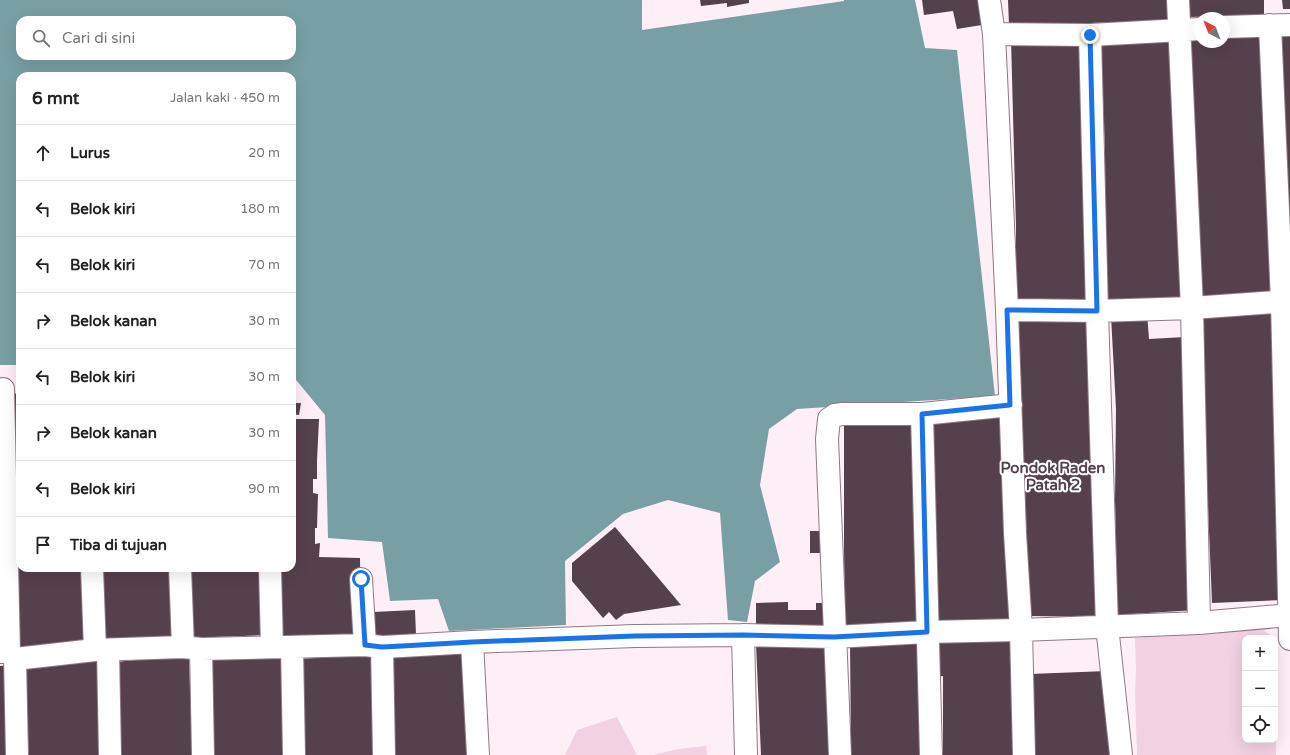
<!DOCTYPE html>
<html lang="id">
<head>
<meta charset="utf-8">
<style>
	body { margin:0; font-family:"Varela Round",sans-serif; background:#f2f2f2; color:#222 }
	.controls { position:absolute; right:12px; bottom:12px; display:grid; overflow:hidden; border-radius:8px; box-shadow:0 4px 16px #0002 }
	.controls button { width:36px; height:36px; display:grid; place-items:center; padding:0; border:0; border-bottom:1px solid #e0e0e0; background:#fff; color:#222; font:20px sans-serif }
	.compass { position:absolute; left:1194px; top:12px; width:36px; height:36px; border-radius:50%; background:#fff; box-shadow:0 4px 16px #0002; rotate:318deg }
	.stop { position:absolute; width:12px; height:12px; margin:-9px; border:3px solid #1a73e8; border-radius:50%; background:#fff }
	.stop.end { background:#1a73e8; border-color:#fff; box-shadow:0 1px 4px #0008 }
	.list { margin:0; padding:0; list-style:none }
	h2 { display:flex; justify-content:space-between; align-items:center; height:52px; margin:0; padding:0 16px; font-size:17px }
	h2 small { font-size:13px; font-weight:400; color:#767676 }
	.list li { display:grid; grid-template-columns:26px 1fr auto; gap:12px; align-items:center; box-sizing:border-box; height:56px; padding:0 16px; border-top:1px solid #e0e0e0 }
	.list b { display:block; font-size:15px; white-space:nowrap }
	.list em { font-size:13px; font-style:normal; color:#767676 }
	.icon { flex:none; width:22px; height:22px; fill:none; stroke:currentColor; stroke-width:2; stroke-linecap:round; stroke-linejoin:round }
	.map { position:relative; flex:none; width:1290px; height:755px; overflow:hidden }
	.search { position:absolute; background:#fff; box-shadow:0 4px 16px #0002; left:16px; top:16px; width:280px; height:44px; display:flex; align-items:center; gap:10px; box-sizing:border-box; padding:0 14px; border-radius:12px; color:#767676; font-size:15px }
	.panel { position:absolute; background:#fff; box-shadow:0 4px 16px #0002; left:16px; top:72px; width:280px; height:500px; border-radius:12px }
	.map>svg:first-child { display:block }
</style>
</head>
<body>
<div class="map">
<svg width="1290" height="755" viewBox="0 0 1290 755">
	<rect width="100%" height="100%" fill="#feeff7"/>
	<path fill="#f2d1e2" d="M1262 629 1274 638H1245V740H1275V692L1276 755H1137L1135 693 1136 669 1135 638 1220 630Z
		M617 717 637 755H565L577 730Z
		M706 746 707 755H653L678 749Z"/>
	<path fill="#78a0a4" fill-rule="evenodd" d="M0 0H642V30L844 1V0H915L925 48 957 50 995 396 797 409 769 429 760 485 780 562 755 581 747 622 728 620 720 513 668 500 623 514 565 561 566 625 449 631 438 599 390 601 382 542 328 538 325 415 292 375V76H20V365H0ZM20 20H292V56H20Z"/>
	<path fill="#55414c" d="M700 0H749V3L727 7V3L701 6Z
		M922 0H984L988 24 957 29 953 11 924 15Z
		M1008 0H1175L1176 21 1009 25Z
		M1190 0H1264V15L1190 17Z
		M1282 0H1290V9H1283Z
		M1265 32 1275 293 1201 296 1191 36 1200 35V42H1224V34Z
		M1281 33H1290V233Z
		M1175 35 1184 299 1106 302 1105 152 1101 40Z
		M1011 39H1086L1093 299 1016 303V228Z
		M1273 308 1284 600 1212 603 1200 312Z
		M1147 313 1149 339 1185 337 1196 610 1116 615 1117 591 1115 500 1116 409 1111 316Z
		M1093 317 1101 617 1030 616 1018 322Z
		M20 393V568H87V645L17 647 12 394Z
		M292 403H301L299 415 292 414Z
		M1005 412 1014 620 937 622 932 417Z
		M844 415 917 416 924 626 845 629 844 549Z
		M292 419H319L317 461V479H313V493L318 494 317 528H315V544L320 543 319 557 360 558 361 636 279 639 280 568H292Z
		M615 527 655 574 681 605 624 614 616 620 609 612 603 618 572 581V563Z
		M810 531H826V553H810Z
		M102 568H174L176 641H102Z
		M189 568H265L266 635 189 638Z
		M788 602V610H816V603H831V626L756 630V603Z
		M415 610 416 635 374 637 373 612Z
		M1015 633 1018 755H943V676L936 677 937 635Z
		M924 638 926 755H851L850 641Z
		M831 644 835 755H761L756 645Z
		M466 653 467 755H390L388 655Z
		M189 655 192 755H119L115 662Z
		M375 655 377 755H299L296 659Z
		M281 657 290 755H212L210 660Z
		M98 661 102 755H29L24 667Z
		M8 665 11 755H0V666Z
		M1107 671 1110 755H1031L1030 674Z"/>
	<g fill="none" stroke-linecap="round" stroke-linejoin="round">
		<defs>
			<path id="street" d="M989 0 994 34 1007 310 1015 533 1021 630 1024 755
				M1178 0 1192 308 1199 623
				M1270 25 1282 302 1290 639
				M1224 27 1290 25
				M994 34 1090 35 1200 29
				M1090 35 1097 311 1107 626 1121 755
				M1007 310 1097 311 1192 308 1290 301
				M3 389 9 652
				M922 414 931 755
				M92 568 95 650
				M180 568 183 647
				M270 568 272 647
				M361 579 365 645
				M743 635 746 755
				M472 642 478 755
				M292 647 294 755
				M382 647 384 755
				M201 649 203 755
				M108 650 110 755
				M0 652H9L15 659 95 650 183 647 201 649 365 645 382 647 402 646 472 642 635 636 743 635 834 637 927 632 1021 630 1199 623 1290 615
				M15 659 17 755
				M840 755 827 439 829 419 835 415 843 414H922L1011 405"/>
		</defs>
		<use href="#street" stroke="#8f7884" stroke-width="24"/>
		<use href="#street" stroke="#fff" stroke-width="22"/>
	</g>
	<g fill="none" stroke-linecap="round" stroke-linejoin="round">
		<path stroke="#1a73e8" stroke-width="5" d="M361 579 365 645 382 647 402 646 472 642 635 636 743 635 834 637 927 632 922 414 1010 405 1007 310 1097 311 1090 35"/>
	</g>
	<g text-anchor="middle" stroke-width="4" stroke-linejoin="round" paint-order="stroke">
		<g font-size="15" font-weight="bold" fill="#55414c" stroke="#fff">
			<text x="1053" y="473">Pondok Raden<tspan x="1053" dy="17">Patah 2</tspan></text>
		</g>
	</g>
</svg>
<div class="controls">
<button>+</button>
<button>−</button>
<button><svg class="icon" aria-label="locate" viewBox="0 0 24 24"><circle cx="12" cy="12" r="6"/><path d="M12 2v4M12 18v4M2 12h4M18 12h4"/></svg></button>
</div>
<svg class="compass" viewBox="-18 -18 36 36"><path d="M0-13l5 13h-10z" fill="#e53935"/><path d="M0 13l5-13h-10z" fill="#767676"/></svg>
<div class="stop" style="left:361px;top:579px"></div>
<div class="stop end" style="left:1090px;top:35px"></div>
<div class="search"><svg class="icon" aria-label="search" viewBox="0 0 24 24"><circle cx="10" cy="10" r="6"/><path d="M15 15l6 6"/></svg>Cari di sini</div>
<section class="panel">
<h2>6 mnt<small>Jalan kaki · 450 m</small></h2>
<ul class="list">
<li><svg class="icon" aria-label="ahead" viewBox="0 0 24 24"><path d="M12 20V5M6 11l6-6 6 6"/></svg><div><b>Lurus</b></div><em>20 m</em></li>
<li><svg class="icon" aria-label="left" viewBox="0 0 24 24"><path d="M17 20v-9H6M10 6l-5 5 5 5"/></svg><div><b>Belok kiri</b></div><em>180 m</em></li>
<li><svg class="icon" aria-label="left" viewBox="0 0 24 24"><path d="M17 20v-9H6M10 6l-5 5 5 5"/></svg><div><b>Belok kiri</b></div><em>70 m</em></li>
<li><svg class="icon" aria-label="right" viewBox="0 0 24 24"><path d="M7 20v-9h11M14 6l5 5-5 5"/></svg><div><b>Belok kanan</b></div><em>30 m</em></li>
<li><svg class="icon" aria-label="left" viewBox="0 0 24 24"><path d="M17 20v-9H6M10 6l-5 5 5 5"/></svg><div><b>Belok kiri</b></div><em>30 m</em></li>
<li><svg class="icon" aria-label="right" viewBox="0 0 24 24"><path d="M7 20v-9h11M14 6l5 5-5 5"/></svg><div><b>Belok kanan</b></div><em>30 m</em></li>
<li><svg class="icon" aria-label="left" viewBox="0 0 24 24"><path d="M17 20v-9H6M10 6l-5 5 5 5"/></svg><div><b>Belok kiri</b></div><em>90 m</em></li>
<li><svg class="icon" aria-label="arrive" viewBox="0 0 24 24"><path d="M6 21V4h12l-3 4 3 4H6"/></svg><div><b>Tiba di tujuan</b></div></li>
</ul>
</section>
</div>
</body>
</html>
